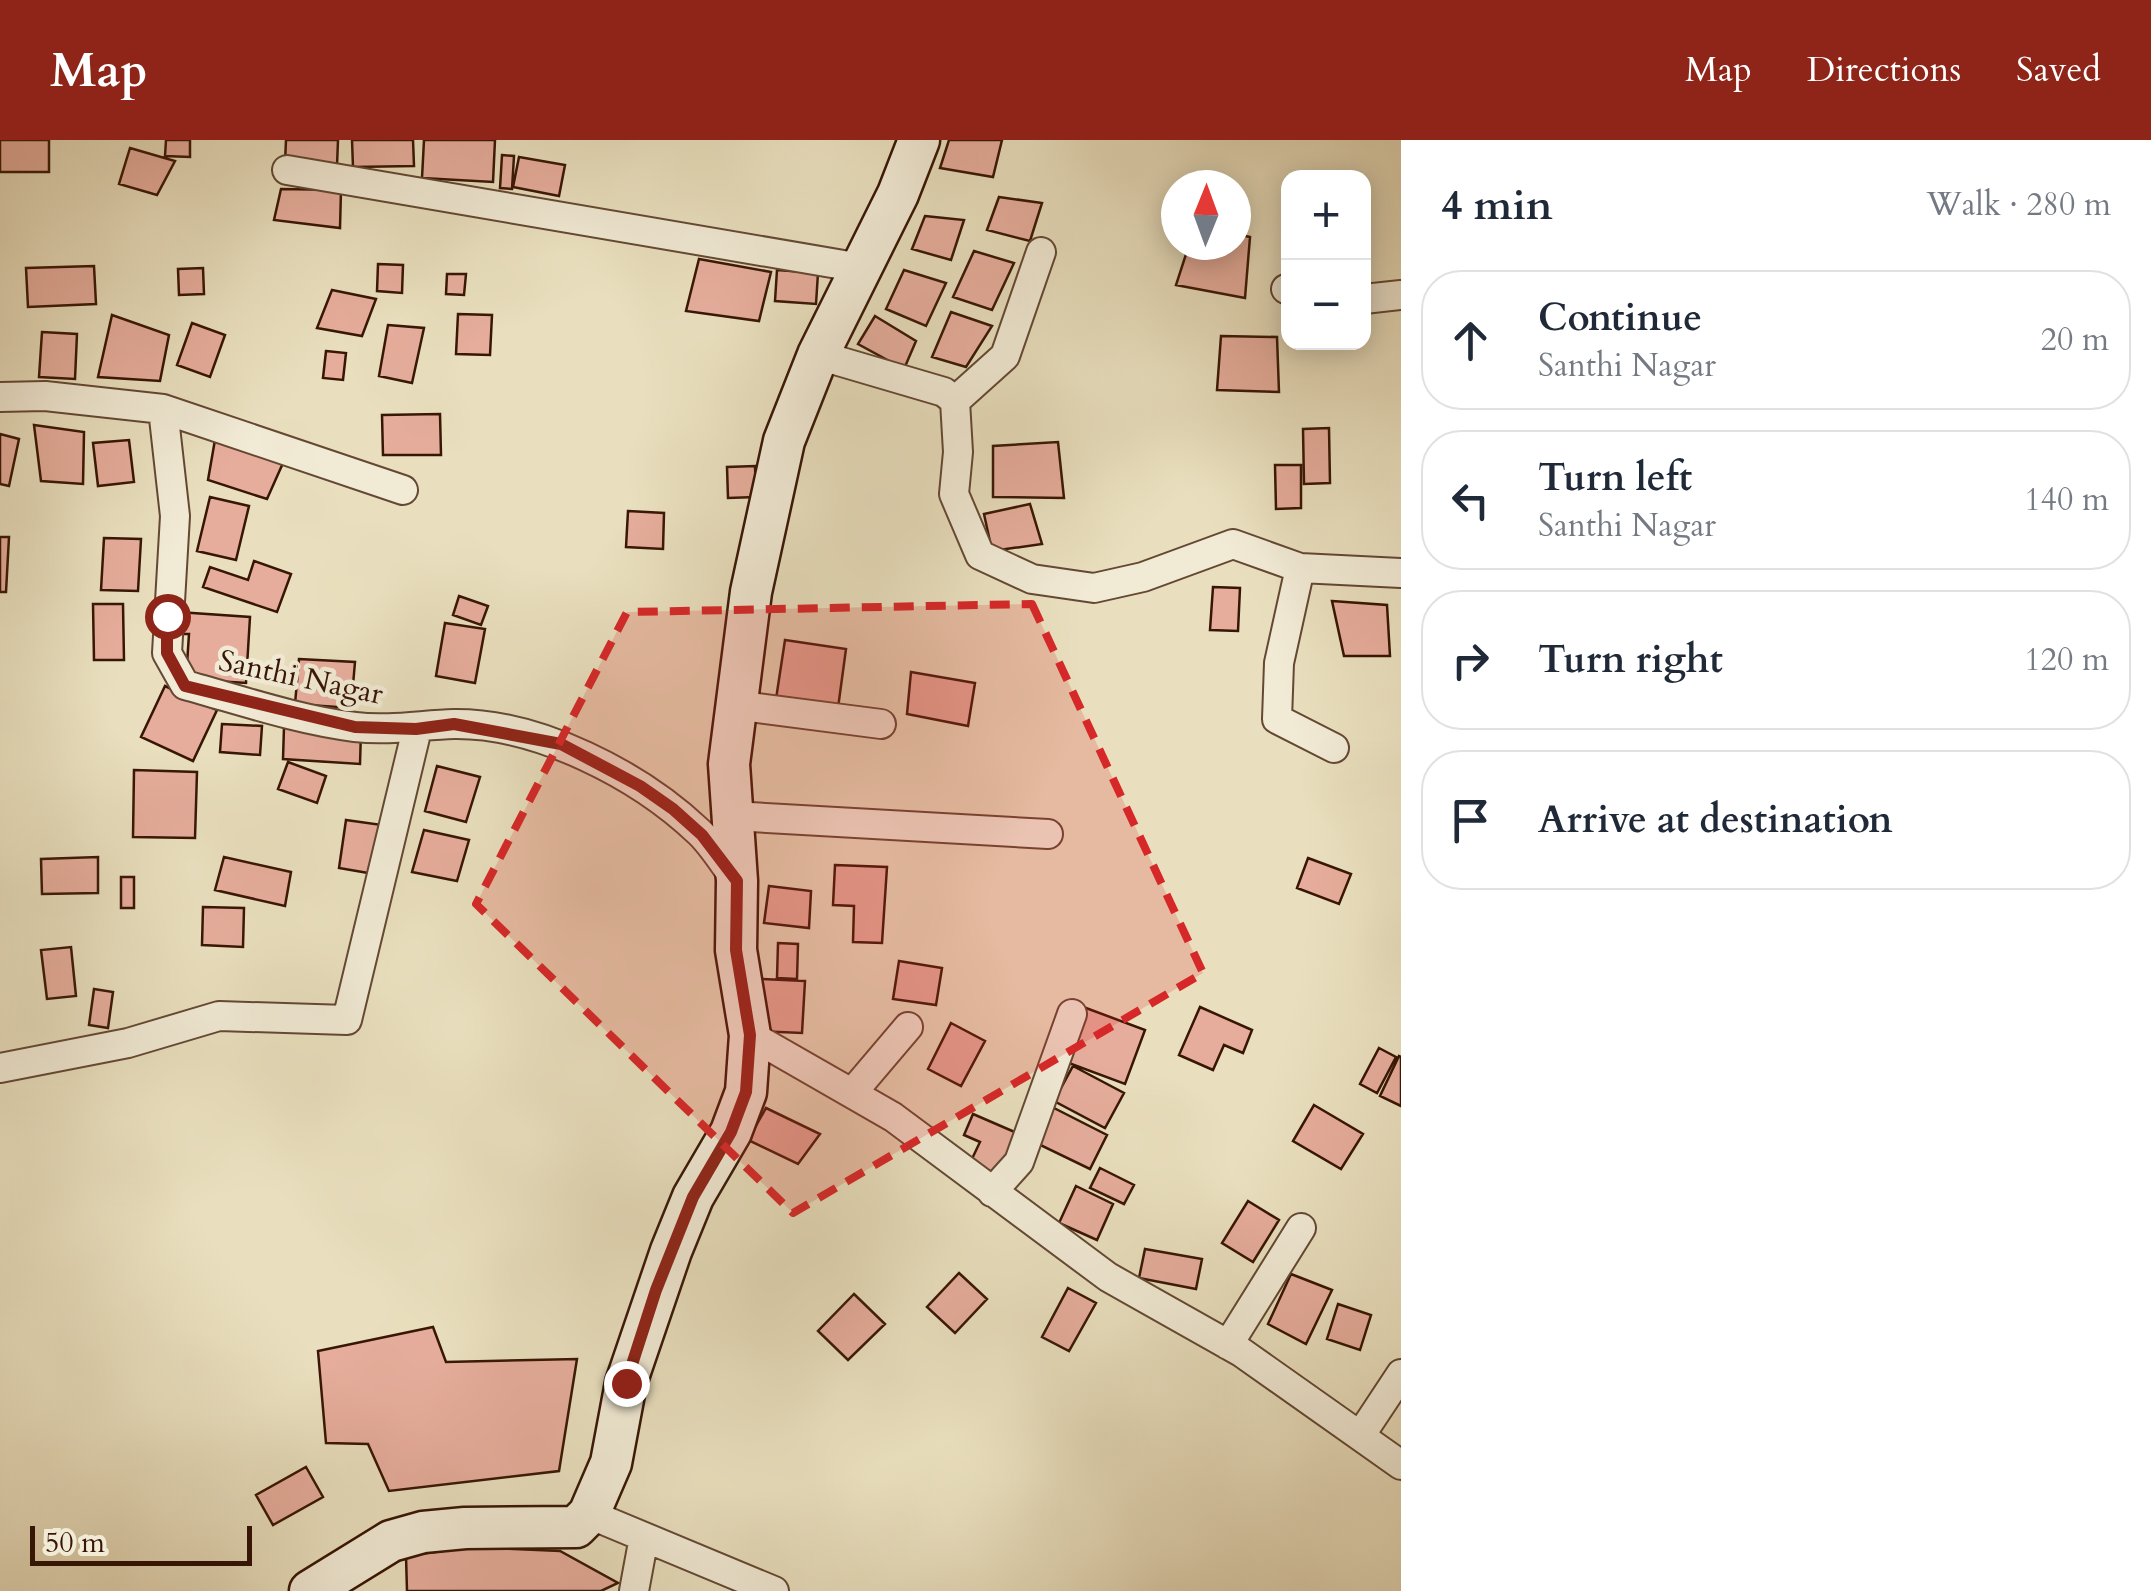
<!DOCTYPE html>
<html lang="en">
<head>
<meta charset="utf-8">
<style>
	body { margin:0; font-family:Cardo,serif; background:#f2f2f3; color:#1f2937 }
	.controls { position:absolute; right:30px; top:30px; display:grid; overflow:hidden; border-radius:20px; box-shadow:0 5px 25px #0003 }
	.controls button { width:90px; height:90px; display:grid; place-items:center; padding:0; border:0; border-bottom:2px solid #e0e1e3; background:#fff; color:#1f2937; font:50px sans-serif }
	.compass { position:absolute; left:1161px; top:30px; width:90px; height:90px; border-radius:50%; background:#fff; box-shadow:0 5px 25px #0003; rotate:1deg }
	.scale { position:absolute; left:30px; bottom:25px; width:222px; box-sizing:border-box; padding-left:10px; border:5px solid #381605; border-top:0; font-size:28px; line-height:35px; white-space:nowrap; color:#381605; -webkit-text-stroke:8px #f1ead5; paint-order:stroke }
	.stop { position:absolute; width:30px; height:30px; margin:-22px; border:8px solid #8f2418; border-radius:50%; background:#fff }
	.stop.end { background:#8f2418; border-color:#fff; box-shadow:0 2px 10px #0008 }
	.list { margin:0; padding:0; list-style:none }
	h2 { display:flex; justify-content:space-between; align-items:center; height:130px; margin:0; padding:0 40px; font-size:42px }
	h2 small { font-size:32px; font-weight:400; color:#747a83 }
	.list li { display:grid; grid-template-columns:65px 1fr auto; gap:30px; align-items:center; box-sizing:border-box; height:140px; margin:0 20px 20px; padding:0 20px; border:2px solid #e0e1e3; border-radius:40px }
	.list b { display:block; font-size:38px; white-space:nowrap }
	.list p { margin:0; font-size:32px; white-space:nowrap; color:#747a83 }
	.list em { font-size:32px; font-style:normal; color:#747a83 }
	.icon { flex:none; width:55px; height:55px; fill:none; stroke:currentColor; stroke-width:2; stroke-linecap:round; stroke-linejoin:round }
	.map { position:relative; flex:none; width:1401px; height:1451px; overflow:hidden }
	header { display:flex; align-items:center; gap:60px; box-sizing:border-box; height:140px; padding:0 50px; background:#8f2418; color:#fff }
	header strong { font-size:48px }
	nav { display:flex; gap:55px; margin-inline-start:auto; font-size:35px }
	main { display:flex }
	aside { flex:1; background:#fff }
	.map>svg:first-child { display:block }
</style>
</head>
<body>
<header>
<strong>Map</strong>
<nav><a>Map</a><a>Directions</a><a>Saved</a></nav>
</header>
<main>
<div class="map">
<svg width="1401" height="1451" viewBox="0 0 1401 1451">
	<rect width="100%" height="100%" fill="#e9dfbe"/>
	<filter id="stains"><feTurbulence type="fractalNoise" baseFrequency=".002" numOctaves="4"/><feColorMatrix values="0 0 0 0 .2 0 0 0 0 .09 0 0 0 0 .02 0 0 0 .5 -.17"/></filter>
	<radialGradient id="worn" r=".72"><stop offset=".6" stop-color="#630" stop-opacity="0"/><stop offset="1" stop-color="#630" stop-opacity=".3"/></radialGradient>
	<path fill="#e6ad9c" stroke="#381605" stroke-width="2.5" d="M0 0H49V32H0Z
		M166 0H190V17L165 16Z
		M286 0H338L337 26 285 23Z
		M352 0H413L414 26 353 27Z
		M424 0H495L493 42 422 38Z
		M949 0H1002L993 37 940 28Z
		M130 8 175 21 157 55 119 44Z
		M502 15 514 16 512 49 500 48Z
		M519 17 565 25 559 56 513 47Z
		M281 49 341 50 340 88 274 80Z
		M999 57 1042 63 1030 101 987 90Z
		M925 76 964 80 951 120 912 109Z
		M1236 94 1250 97 1245 158 1176 145 1189 105H1236Z
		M974 111 1014 123 992 170 953 157Z
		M699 119 771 132 759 181 686 171Z
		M378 124 403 125 402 153 377 151Z
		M94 126 96 164 28 167 26 128Z
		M203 128 204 154 179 155 178 129Z
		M777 130 818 133 816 164 775 161Z
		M904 130 946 143 926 186 886 169Z
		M447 134H466L464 155 446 154Z
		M332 150 376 159 362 196 317 188Z
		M951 172 992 186 966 227 932 217Z
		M458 174 492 175 490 215 456 214Z
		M112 175 169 195 160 241 98 237Z
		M875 176 916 201 904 229 858 204Z
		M192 183 225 195 210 237 177 225Z
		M388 185 424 188 412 243 379 236Z
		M42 192 77 194 75 239 39 237Z
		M1221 196 1277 197 1279 252 1217 250Z
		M326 211 346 213 343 240 323 238Z
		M440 274 441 315H383L382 275Z
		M34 285 84 292 83 344 41 341Z
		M1329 288 1330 343 1304 344 1303 289Z
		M0 294 19 299 9 346 0 344Z
		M216 294 287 314 267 359 208 340Z
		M129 300 134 342 98 346 93 303Z
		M1058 302 1064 358 993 357V306Z
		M1275 325H1301V368L1276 369Z
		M755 326 756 357 728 358 727 327Z
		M210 357 249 366 236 420 197 411Z
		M1030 364 1042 404 992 411 984 374Z
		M628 371 664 373 663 409 626 407Z
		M0 397H9L6 452H0Z
		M104 398 141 399 138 451 101 450Z
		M254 421 291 434 277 472 203 447 210 427 248 440Z
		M1213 447 1240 448 1238 491 1210 490Z
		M459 456 488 466 481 485 453 475Z
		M1332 461 1387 465 1390 516H1344Z
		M93 464H123L124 520H94Z
		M178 472 250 477 246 543 186 539 189 494H177Z
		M445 483 485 489 475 543 436 536Z
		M785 500 846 509 838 568 776 559Z
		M299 519 355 522 351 568 295 564Z
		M911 532 975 543 968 586 907 574Z
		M165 546 217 570 193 621 141 597Z
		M222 584 262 586 260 615 220 612Z
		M284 587 361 591 360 624 283 619Z
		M288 622 326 636 317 663 278 649Z
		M437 626 480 637 466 682 425 671Z
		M134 630 197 632 195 698 133 697Z
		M346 680 382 685 374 734 339 728Z
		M424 690 469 700 457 741 412 732Z
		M98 717V753L42 754 41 719Z
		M224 717 291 732 285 766 215 750Z
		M1308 718 1351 734 1339 764 1297 748Z
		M835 725 887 727 882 803 853 802 854 766 833 765Z
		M121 737H134V768H121Z
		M769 746 811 751 809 788 764 783Z
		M203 767 244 768 243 807 202 805Z
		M778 803 798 804 797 839 777 838Z
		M71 807 76 856 47 859 41 810Z
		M899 821 942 828 936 865 893 859Z
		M760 839 805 841 802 893 757 891Z
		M94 849 113 852 108 888 89 885Z
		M1200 867 1252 890 1243 913 1224 905 1213 930 1179 915Z
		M1086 868 1145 890 1125 944 1066 922Z
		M951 883 985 901 961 946 928 929Z
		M1379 908 1396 917 1377 953 1360 944Z
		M1399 916 1401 917V966L1380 956Z
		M1073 926 1124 953 1105 988 1054 961Z
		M1314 965 1363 994 1341 1029 1293 1001Z
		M1052 967 1107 995 1090 1029 1034 1002Z
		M766 968 820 994 798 1024 748 1000Z
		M973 974 1017 993 999 1035 970 1023 980 1002 964 995Z
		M1100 1028 1134 1045 1124 1064 1090 1048Z
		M1076 1046 1113 1064 1097 1100 1059 1083Z
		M1248 1061 1279 1080 1253 1122 1222 1103Z
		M1145 1109 1202 1119 1196 1149 1139 1138Z
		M959 1133 987 1159 955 1193 927 1167Z
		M1291 1134 1332 1150 1306 1204 1268 1184Z
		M1068 1148 1096 1163 1069 1211 1042 1197Z
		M854 1154 885 1184 848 1220 818 1191Z
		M1338 1164 1371 1175 1360 1210 1327 1199Z
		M433 1187 446 1222 577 1219 559 1331 389 1351 368 1304 326 1303 318 1211Z
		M306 1327 323 1357 273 1385 256 1355Z
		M472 1407 560 1411 618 1443 601 1451H407L406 1416Z"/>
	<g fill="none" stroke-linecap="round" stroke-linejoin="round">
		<defs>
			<path id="street" d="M287 30 861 128
				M1286 149 1288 150
				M1364 159 1401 155
				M818 215 944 252 955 261 958 312 954 354 980 415 1032 439 1094 448 1143 437 1233 404 1300 428 1401 433
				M0 257 45 256 163 269 175 376 167 513 185 545C240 560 298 580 355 587 388 591 421 585 454 584 538 583 639 635 699 692 713 705 724 724 736 740
				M955 261 1005 216 1041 112
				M163 269 403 350
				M1300 428 1279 523 1277 579 1334 608
				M735 565 881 584
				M732 676 1048 694
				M750 895 893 977 1108 1137 1241 1212 1401 1325
				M0 928 128 903 219 876 347 880 417 589
				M852 953 908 887
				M992 1052 1019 1022 1072 874
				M1228 1205 1301 1088
				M1360 1296 1401 1234
				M589 1374 774 1451
				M634 1451 644 1397"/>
			<path id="secondary" d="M310 1451 391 1401 423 1392 465 1388 576 1387 589 1374 611 1323 626 1243 671 1111 693 1057 731 992 746 952 750 895 736 810 737 741 729 624 751 452 784 301 818 215 898 54 919 0"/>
		</defs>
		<use href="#street" stroke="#644833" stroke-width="32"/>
		<use href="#secondary" stroke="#381605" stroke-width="45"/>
		<use href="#street" stroke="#f1ead5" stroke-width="28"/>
		<use href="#secondary" stroke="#f1ead5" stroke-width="40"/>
	</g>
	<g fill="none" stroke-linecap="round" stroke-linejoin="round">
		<path stroke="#8f2418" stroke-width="12" d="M167 476V513L185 546 355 587 416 589 454 584 561 604 640 646 673 669 702 695 737 741 736 810 750 895 746 952 731 992 693 1057 656 1150 626 1243"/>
	</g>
	<path fill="#d62828" fill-opacity="0.2" stroke="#d62828" stroke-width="8" stroke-dasharray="20 12" stroke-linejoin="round" d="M1032 464 1203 833 793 1073 476 764 627 472Z"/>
	<g text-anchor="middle" stroke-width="9" stroke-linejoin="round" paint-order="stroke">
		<g font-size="30" fill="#381605" stroke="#f1ead5">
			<text transform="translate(301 537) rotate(12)" y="10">Santhi Nagar</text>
		</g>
	</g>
	<rect width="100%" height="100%" filter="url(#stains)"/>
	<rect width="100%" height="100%" fill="url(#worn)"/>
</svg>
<div class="controls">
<button>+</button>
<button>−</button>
</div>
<svg class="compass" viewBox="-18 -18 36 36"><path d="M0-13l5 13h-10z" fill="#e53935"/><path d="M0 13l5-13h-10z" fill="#747a83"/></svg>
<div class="scale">50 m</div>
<div class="stop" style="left:167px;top:476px"></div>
<div class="stop end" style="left:626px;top:1243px"></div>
</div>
<aside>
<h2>4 min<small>Walk · 280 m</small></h2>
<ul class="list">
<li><svg class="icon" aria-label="ahead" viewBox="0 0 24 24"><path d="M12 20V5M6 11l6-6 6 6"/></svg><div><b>Continue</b><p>Santhi Nagar</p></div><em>20 m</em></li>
<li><svg class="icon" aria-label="left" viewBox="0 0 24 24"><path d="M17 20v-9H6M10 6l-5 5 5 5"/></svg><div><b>Turn left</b><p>Santhi Nagar</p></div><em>140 m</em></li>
<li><svg class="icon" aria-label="right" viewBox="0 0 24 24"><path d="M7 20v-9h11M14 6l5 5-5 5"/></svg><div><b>Turn right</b></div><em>120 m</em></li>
<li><svg class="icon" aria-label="arrive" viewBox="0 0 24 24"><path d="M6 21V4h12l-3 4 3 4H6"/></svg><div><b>Arrive at destination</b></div></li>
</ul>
</aside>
</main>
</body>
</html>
